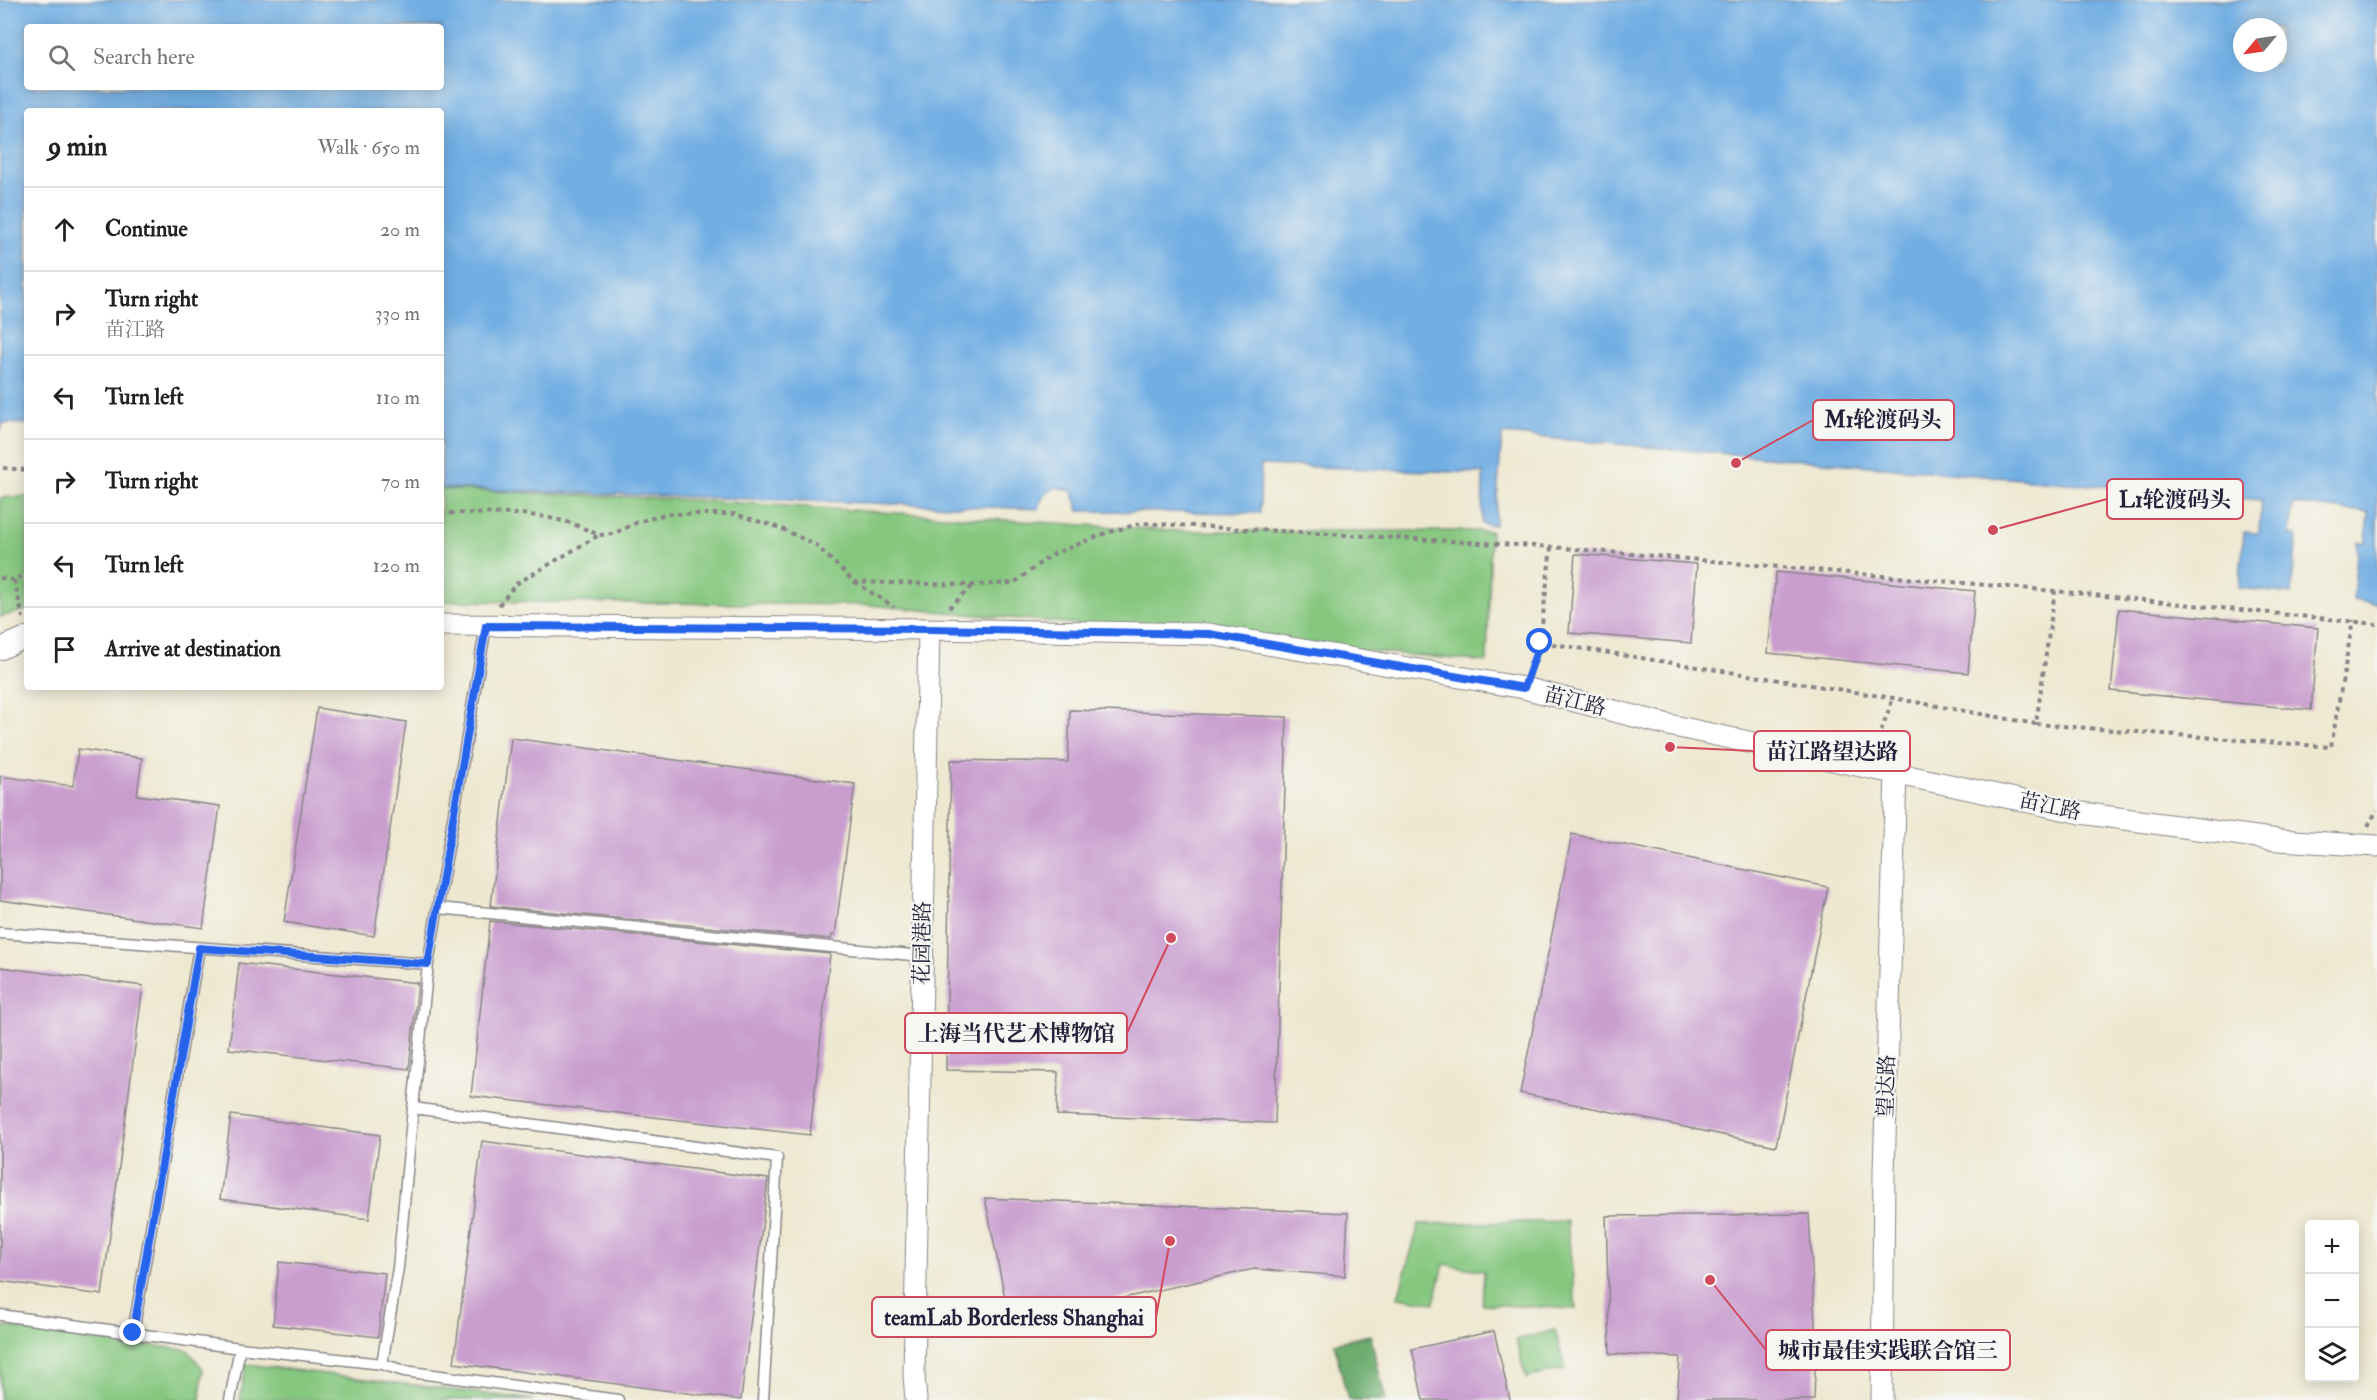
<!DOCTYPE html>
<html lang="en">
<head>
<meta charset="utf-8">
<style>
	body { margin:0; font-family:"IM FELL Double Pica","Noto Serif SC",serif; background:#f6f6f6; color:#202124 }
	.controls { position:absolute; right:18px; bottom:18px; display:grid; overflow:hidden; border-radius:6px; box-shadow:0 3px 15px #0003 }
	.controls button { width:54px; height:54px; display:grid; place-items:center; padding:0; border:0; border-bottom:2px solid #e0e0e0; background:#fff; color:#202124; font:30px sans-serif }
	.compass { position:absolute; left:2233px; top:18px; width:54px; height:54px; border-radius:50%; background:#fff; box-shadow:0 3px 15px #0003; rotate:241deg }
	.stop { position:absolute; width:18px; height:18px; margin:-14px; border:4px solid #2563eb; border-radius:50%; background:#fff }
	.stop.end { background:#2563eb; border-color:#fff; box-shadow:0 2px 6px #0008 }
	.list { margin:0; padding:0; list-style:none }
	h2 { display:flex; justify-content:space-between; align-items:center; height:78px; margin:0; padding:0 24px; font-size:26px }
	h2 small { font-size:20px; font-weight:400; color:#757577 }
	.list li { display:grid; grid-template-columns:39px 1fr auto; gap:18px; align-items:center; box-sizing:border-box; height:84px; padding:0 24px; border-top:2px solid #e0e0e0 }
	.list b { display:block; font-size:22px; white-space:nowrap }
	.list p { margin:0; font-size:20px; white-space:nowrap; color:#757577 }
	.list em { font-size:20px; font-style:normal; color:#757577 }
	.icon { flex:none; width:33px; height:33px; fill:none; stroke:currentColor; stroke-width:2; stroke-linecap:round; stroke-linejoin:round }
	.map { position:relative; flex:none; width:2377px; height:1400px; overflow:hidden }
	.search { position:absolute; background:#fff; box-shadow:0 3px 15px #0003; left:24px; top:24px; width:420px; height:66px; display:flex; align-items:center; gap:15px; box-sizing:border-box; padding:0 21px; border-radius:6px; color:#757577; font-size:22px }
	.panel { position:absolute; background:#fff; box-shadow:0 3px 15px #0003; left:24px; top:108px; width:420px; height:582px; border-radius:6px }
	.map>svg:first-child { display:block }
</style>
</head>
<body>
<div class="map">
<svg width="2377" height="1400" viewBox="0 0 2377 1400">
	<rect width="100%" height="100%" fill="#f6f6f2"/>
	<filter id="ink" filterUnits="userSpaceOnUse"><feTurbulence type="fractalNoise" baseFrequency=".0167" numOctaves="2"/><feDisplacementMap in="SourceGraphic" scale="12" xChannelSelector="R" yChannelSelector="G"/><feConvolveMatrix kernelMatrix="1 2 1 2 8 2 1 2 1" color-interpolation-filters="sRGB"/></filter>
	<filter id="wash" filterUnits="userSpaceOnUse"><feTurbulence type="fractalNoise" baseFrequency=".008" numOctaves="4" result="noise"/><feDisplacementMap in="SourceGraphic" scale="24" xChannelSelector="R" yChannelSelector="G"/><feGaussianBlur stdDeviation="1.35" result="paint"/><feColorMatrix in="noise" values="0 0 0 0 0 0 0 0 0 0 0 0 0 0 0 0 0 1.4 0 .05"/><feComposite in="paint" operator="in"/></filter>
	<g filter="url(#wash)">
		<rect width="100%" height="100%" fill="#eee8d0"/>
		<path fill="#86c77f" stroke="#54745d" stroke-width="1.5" d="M441 489 694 500 1179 531H1491L1487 662 868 605 441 601Z
			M27 496V610L0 617V498Z
			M1567 1221 1576 1309 1482 1304 1484 1271 1444 1264 1434 1303 1398 1297 1419 1224Z
			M0 1326 188 1350 203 1369 200 1400H0Z
			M1555 1330 1565 1369 1526 1378 1516 1340Z
			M246 1364 534 1400H240Z"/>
		<path fill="#6cac6e" stroke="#476754" stroke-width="1.5" d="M1370 1335 1386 1400H1348L1334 1343Z"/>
		<path fill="#71aee3" stroke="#4a688f" stroke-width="1.5" fill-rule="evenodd" d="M0 0H2377V604L2353 600 2358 542H2366L2368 512 2293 504 2290 535 2297 536 2291 594 2239 588 2244 532 2259 533 2261 500 1502 434 1495 525 1482 524 1483 473 1261 465 1260 513 1079 511 1072 491 1056 487 1043 496 1039 509 441 488V111H27V424L3 423 0 433ZM27 27H441V87H27ZM2242 27H2278V63H2242Z"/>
		<g id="blocks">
			<path fill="#c99ecf" d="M1575 554 1697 564 1691 643 1569 633Z
				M1776 572 1975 591 1968 673 1768 653Z
				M2119 609 2318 628 2311 710 2111 691Z
				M317 708 406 722 374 936 284 922Z
				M1070 710 1287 717 1275 1123 1057 1115 1058 1072 946 1070 951 760 1068 762Z
				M511 738 855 784 835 935H832L831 939 491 906Z
				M78 749 142 758 137 795 220 806 203 928 0 900V776L73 786Z
				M1572 834 1828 887 1776 1146 1520 1093Z
				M490 921 830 954 810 1135 471 1096Z
				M239 963 418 983 409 1069 229 1049Z
				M0 967 143 986 102 1295 0 1281Z
				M231 1115 380 1135 369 1219 220 1199Z
				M482 1141 768 1179 741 1400 454 1363Z
				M985 1198 1348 1213 1345 1276 1254 1269 1010 1323Z
				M1809 1214 1816 1343 1814 1400H1677L1680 1357 1610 1354 1606 1216Z
				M279 1262 385 1273 378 1337 273 1325Z
				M1494 1331 1510 1400H1423L1412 1349Z"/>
		</g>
	</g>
	<g filter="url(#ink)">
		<use href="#blocks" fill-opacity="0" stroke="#888586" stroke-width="1.5"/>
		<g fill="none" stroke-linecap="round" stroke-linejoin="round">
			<defs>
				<path id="lane" d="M438 908 922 956
					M0 933 428 964 486 626
					M413 1108 428 964
					M0 1315 240 1348 382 1364 404 1371 618 1400
					M133 1333 199 948
					M382 1364 398 1268 413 1108 777 1158 763 1400
					M230 1400 240 1348"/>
				<path id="street" d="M441 625 929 629 1209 634 1524 688 1669 725 2081 813 2278 840 2377 846
					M0 649 27 637
					M916 1400 914 1375 929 629
					M1882 1400 1884 1172 1896 773"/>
			</defs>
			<use href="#lane" stroke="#888586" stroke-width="13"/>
			<use href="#street" stroke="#888586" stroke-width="23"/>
			<path stroke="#888586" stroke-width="4" stroke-dasharray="4.5 4.5" stroke-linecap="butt" d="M3 468 27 470
				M441 513 522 514 546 517 571 523 599 535 613 534 638 522 666 514H735L780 528 816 545 854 582 972 585 1014 583 1051 555 1106 533 1142 523 1551 547 2055 591 2377 624
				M1551 547 1540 642 1893 698 2036 724 2055 591
				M0 578 14 580 27 573
				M14 580 23 618
				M855 582 894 607
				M499 605 516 584 599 535
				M949 608 972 586
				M1531 670 1540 642
				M2036 724 2331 747 2353 620
				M1875 748 1893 698
				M2368 826 2377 810"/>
			<use href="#lane" stroke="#fff" stroke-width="10"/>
			<use href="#street" stroke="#fff" stroke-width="21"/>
		</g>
	</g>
	<g fill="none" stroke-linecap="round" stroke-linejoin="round" filter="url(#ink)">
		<path stroke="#2563eb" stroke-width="8" d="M133 1333 199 948 428 964 486 626 929 629 1209 634 1524 688 1540 642"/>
	</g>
	<g text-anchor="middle" stroke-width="4.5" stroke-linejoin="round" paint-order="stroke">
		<g font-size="21" fill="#22223b" stroke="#f6f6f2">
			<text transform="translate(1575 701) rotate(14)" y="7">苗江路</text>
			<text transform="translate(2050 806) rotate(12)" y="7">苗江路</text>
			<text transform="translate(922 943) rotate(-89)" y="7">花园港路</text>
			<text transform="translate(1886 1086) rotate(-88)" y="7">望达路</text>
		</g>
	</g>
	<path fill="none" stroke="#d1495b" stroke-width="2" d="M1736 463L1813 420M1993 530L2107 499M1670 747L1754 751M1171 938L1127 1033M1170 1241L1156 1317M1710 1280L1766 1350"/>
	<g fill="#d1495b" stroke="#f6f6f2" stroke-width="2">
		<circle cx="1736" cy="463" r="6"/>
		<circle cx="1993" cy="530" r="6"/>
		<circle cx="1670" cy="747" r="6"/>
		<circle cx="1171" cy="938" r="6"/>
		<circle cx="1170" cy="1241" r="6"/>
		<circle cx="1710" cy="1280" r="6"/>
	</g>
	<g fill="#f6f6f2" stroke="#d1495b" stroke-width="2">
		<rect x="1813" y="400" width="141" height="40" rx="6"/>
		<rect x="2107" y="479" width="136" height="40" rx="6"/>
		<rect x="1754" y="731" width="156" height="40" rx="6"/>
		<rect x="905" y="1013" width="222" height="40" rx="6"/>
		<rect x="872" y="1297" width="284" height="40" rx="6"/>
		<rect x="1766" y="1330" width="244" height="40" rx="6"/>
	</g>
	<g font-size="22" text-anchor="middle" font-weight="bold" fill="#22223b">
		<text x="1883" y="427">M1轮渡码头</text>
		<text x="2175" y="507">L1轮渡码头</text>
		<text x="1832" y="759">苗江路望达路</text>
		<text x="1016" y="1041">上海当代艺术博物馆</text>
		<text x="1014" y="1325">teamLab Borderless Shanghai</text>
		<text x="1888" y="1358">城市最佳实践联合馆三</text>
	</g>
</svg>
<div class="controls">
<button>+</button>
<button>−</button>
<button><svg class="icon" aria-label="layers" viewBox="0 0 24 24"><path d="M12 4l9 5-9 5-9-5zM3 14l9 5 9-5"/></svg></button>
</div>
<svg class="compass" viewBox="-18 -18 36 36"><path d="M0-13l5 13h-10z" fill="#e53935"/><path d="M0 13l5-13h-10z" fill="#757577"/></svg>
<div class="stop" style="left:1540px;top:642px"></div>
<div class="stop end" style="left:133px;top:1333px"></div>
<div class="search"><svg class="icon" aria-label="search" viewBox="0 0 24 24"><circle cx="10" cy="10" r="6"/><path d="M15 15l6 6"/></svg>Search here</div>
<section class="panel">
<h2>9 min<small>Walk · 650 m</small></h2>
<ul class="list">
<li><svg class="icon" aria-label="ahead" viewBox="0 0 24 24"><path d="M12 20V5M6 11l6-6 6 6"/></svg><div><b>Continue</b></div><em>20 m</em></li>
<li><svg class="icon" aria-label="right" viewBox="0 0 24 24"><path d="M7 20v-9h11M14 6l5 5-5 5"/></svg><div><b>Turn right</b><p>苗江路</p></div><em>330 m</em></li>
<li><svg class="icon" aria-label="left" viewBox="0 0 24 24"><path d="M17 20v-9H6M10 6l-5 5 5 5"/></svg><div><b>Turn left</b></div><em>110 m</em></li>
<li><svg class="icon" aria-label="right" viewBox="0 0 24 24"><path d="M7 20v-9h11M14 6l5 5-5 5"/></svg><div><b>Turn right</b></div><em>70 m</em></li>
<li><svg class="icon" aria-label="left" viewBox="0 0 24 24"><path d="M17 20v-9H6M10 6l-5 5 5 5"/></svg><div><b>Turn left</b></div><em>120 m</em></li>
<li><svg class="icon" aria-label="arrive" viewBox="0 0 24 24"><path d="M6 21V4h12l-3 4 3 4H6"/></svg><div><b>Arrive at destination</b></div></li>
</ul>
</section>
</div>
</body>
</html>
